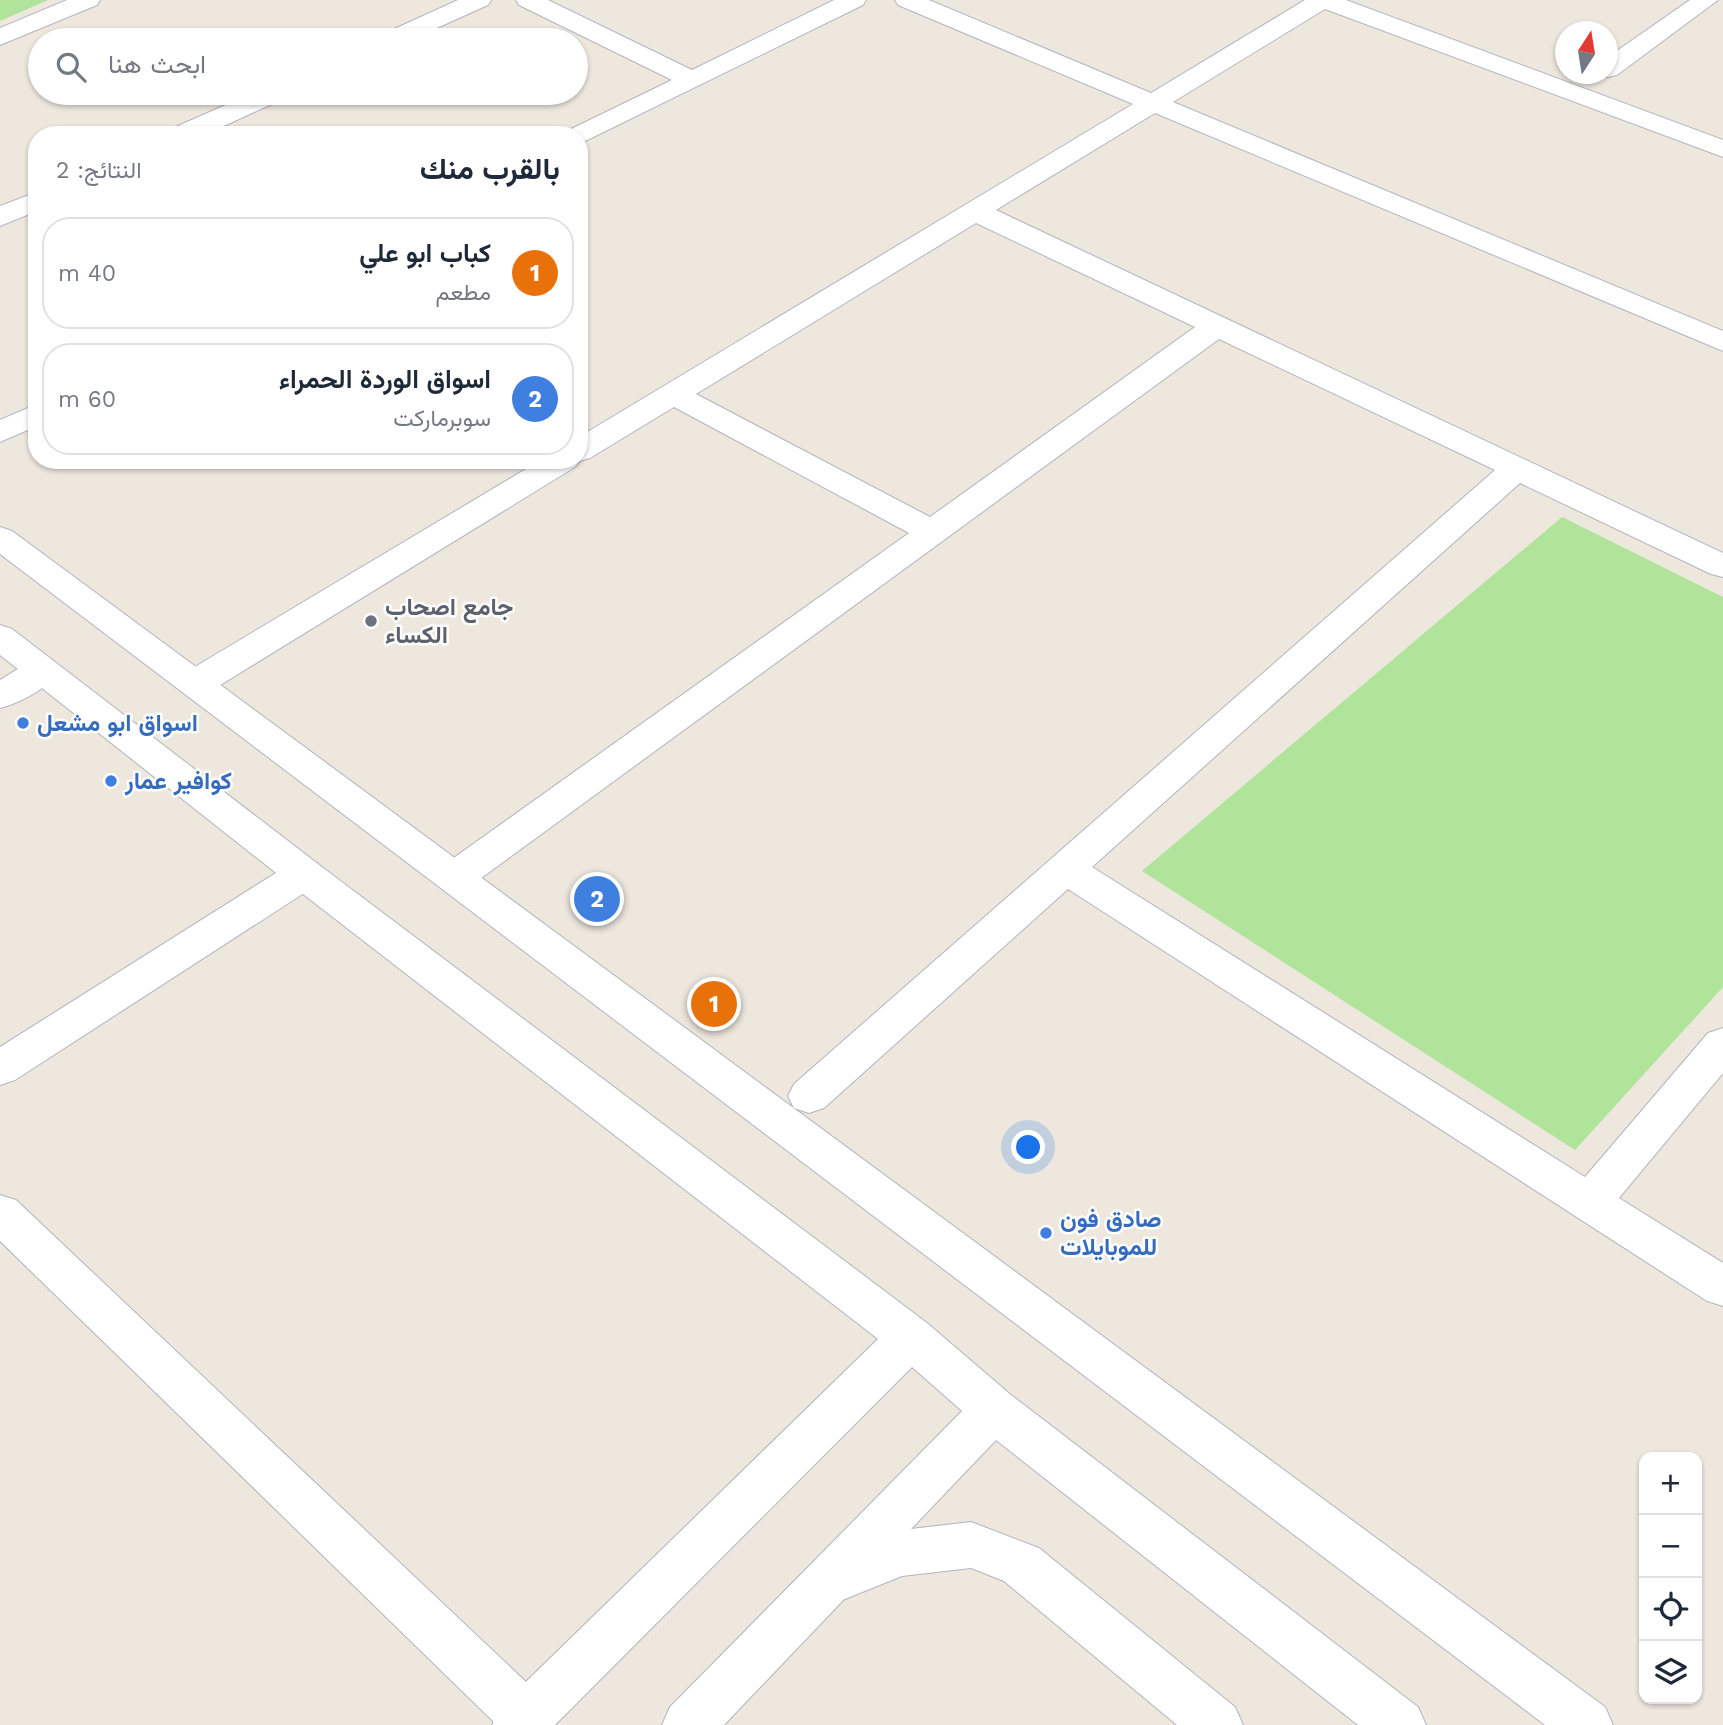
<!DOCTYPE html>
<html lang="ar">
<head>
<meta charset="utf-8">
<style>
	body { margin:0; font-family:"Work Sans",Vazirmatn,sans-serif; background:#f2f2f3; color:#1f2937; direction:rtl }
	.controls { position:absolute; right:21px; bottom:21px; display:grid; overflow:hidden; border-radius:14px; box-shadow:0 2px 5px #0004 }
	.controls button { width:63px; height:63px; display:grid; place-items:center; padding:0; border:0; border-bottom:2px solid #e0e1e3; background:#fff; color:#1f2937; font:35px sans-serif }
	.compass { position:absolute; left:1555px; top:21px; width:63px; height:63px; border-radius:50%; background:#fff; box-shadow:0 2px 5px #0004; rotate:12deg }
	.you { position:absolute; left:1029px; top:1148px; width:24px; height:24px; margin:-18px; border:5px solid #fff; border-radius:50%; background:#1a73e8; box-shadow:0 0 0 10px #1a73e833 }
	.badge { display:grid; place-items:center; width:46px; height:46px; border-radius:50%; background:#ea580c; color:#fff; font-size:23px; font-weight:700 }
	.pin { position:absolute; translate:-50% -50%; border:4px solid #fff; box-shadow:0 2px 7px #0006 }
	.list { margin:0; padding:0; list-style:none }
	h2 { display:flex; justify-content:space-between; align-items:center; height:91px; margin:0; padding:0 28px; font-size:30px }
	h2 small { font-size:23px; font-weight:400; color:#747a83 }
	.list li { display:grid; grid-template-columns:46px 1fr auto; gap:21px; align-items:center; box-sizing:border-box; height:112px; margin:0 14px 14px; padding:0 14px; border:2px solid #e0e1e3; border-radius:28px }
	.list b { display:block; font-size:26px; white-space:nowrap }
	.list p { margin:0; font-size:23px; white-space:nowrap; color:#747a83 }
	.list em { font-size:23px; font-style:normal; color:#747a83 }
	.icon { flex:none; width:38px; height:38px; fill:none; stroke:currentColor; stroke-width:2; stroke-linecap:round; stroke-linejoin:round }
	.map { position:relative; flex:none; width:1723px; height:1725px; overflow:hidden; direction:ltr }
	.search { position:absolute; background:#fff; box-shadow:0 2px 5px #0004; left:28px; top:28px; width:560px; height:77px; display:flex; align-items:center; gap:18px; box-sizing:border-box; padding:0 24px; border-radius:38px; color:#747a83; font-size:26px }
	.panel { position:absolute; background:#fff; box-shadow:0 2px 5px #0004; left:28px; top:126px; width:560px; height:343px; border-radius:28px; direction:rtl }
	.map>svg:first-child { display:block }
</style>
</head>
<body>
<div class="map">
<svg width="1723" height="1725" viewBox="0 0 1723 1725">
	<rect width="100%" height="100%" fill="#ede7de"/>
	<path fill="#b0e49a" d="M0 0H48L0 21Z
		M1562 517 1723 597V987L1575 1150 1142 871Z"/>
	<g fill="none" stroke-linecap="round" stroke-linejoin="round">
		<defs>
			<path id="minor" d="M67 0H100L97 5 0 45V28Z
				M458 0H491L488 5 410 40H377L381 35Z
				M516 0H548L692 70 834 0H866L863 5 579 144V135H566L569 130 672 80 519 5Z
				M895 0H929L1151 93 1305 0H1346L1723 140V157L1325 9 1173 102 1723 331V351L1155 113 996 210 1723 553V577L1711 574 1520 483 1092 867 1585 1177 1708 1033 1723 1028V1073L1619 1198 1723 1263V1306L1707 1301 1068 889 824 1108 809 1113 794 1108 788 1096 794 1084 1495 470 1219 339 469 887 455 891 441 887 436 877 441 867 909 533 674 407 590 458 580 461 575 467 209 692 196 695 183 692 178 683 183 674 541 460H579V437L1133 104 898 5ZM976 223 1195 327 930 517 696 394Z
				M1690 0H1718L1617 75 1608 77 1599 75 1608 74V57Z
				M253 93H287L283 99 204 135H168L171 129Z
				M37 192V211L0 226V206Z
				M37 404V426L0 442V420Z
				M42 658 55 662 60 670C49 688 20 703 0 708V680L29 662Z
				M304 860 318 864 323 874 318 884 15 1080 0 1085V1047L290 864Z
				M0 1195 16 1200 544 1699 552 1717 549 1725H497L0 1241Z
				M971 1522 1039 1548 1235 1707 1243 1725H1177L1004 1581 971 1568 902 1576 830 1605 812 1598 805 1581 812 1564 902 1530Z"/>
			<path id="tertiary" d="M0 527 12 531 1605 1707 1613 1725H1545L0 554Z
				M0 625 12 629 318 864 927 1323 1011 1395 1418 1707 1426 1725H1358L996 1440 724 1725H662L670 1707 962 1411 912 1367 555 1725H492L500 1707 878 1339 290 884 0 655Z"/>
		</defs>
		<use href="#minor" stroke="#b2b4bf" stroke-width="2"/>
		<use href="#tertiary" stroke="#b2b4bf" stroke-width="2"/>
		<use href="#minor" fill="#fff" fill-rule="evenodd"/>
		<use href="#tertiary" fill="#fff" fill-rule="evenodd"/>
	</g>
	<circle fill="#6b7280" stroke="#fff" stroke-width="2.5" cx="371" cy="621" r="7"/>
	<g fill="#3f7fe0" stroke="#fff" stroke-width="2.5">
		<circle cx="23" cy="723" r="7"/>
		<circle cx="111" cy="781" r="7"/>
		<circle cx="1046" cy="1233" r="7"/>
	</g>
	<g text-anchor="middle" stroke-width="5" stroke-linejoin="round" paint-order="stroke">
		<g font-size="24" font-weight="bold" fill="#5b616d" stroke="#fff" text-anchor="start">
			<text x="385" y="615">جامع اصحاب<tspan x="385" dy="28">الكساء</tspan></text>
		</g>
		<g font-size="24" font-weight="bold" fill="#366cbe" stroke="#fff" text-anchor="start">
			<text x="37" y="731">اسواق ابو مشعل</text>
			<text x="125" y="789">كوافير عمار</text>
			<text x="1060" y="1227">صادق فون<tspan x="1060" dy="28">للموبايلات</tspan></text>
		</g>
	</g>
</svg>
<div class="controls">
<button>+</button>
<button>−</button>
<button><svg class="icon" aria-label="locate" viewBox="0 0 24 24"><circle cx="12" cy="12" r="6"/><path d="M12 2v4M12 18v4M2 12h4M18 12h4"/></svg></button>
<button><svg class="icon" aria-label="layers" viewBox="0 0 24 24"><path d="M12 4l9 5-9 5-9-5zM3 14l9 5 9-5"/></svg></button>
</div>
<svg class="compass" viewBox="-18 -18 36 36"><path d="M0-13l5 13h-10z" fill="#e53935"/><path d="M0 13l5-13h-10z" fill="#747a83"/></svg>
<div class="you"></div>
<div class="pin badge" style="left:714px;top:1004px;background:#e8710a">1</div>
<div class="pin badge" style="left:597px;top:899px;background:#3f7fe0">2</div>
<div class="search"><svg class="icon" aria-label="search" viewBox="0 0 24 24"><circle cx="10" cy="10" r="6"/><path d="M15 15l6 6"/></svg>ابحث هنا</div>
<section class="panel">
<h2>بالقرب منك<small>النتائج: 2</small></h2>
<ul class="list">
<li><span class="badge" style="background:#e8710a">1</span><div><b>كباب ابو علي</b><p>مطعم</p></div><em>40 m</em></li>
<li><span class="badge" style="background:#3f7fe0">2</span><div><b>اسواق الوردة الحمراء</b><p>سوبرماركت</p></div><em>60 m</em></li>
</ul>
</section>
</div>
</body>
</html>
